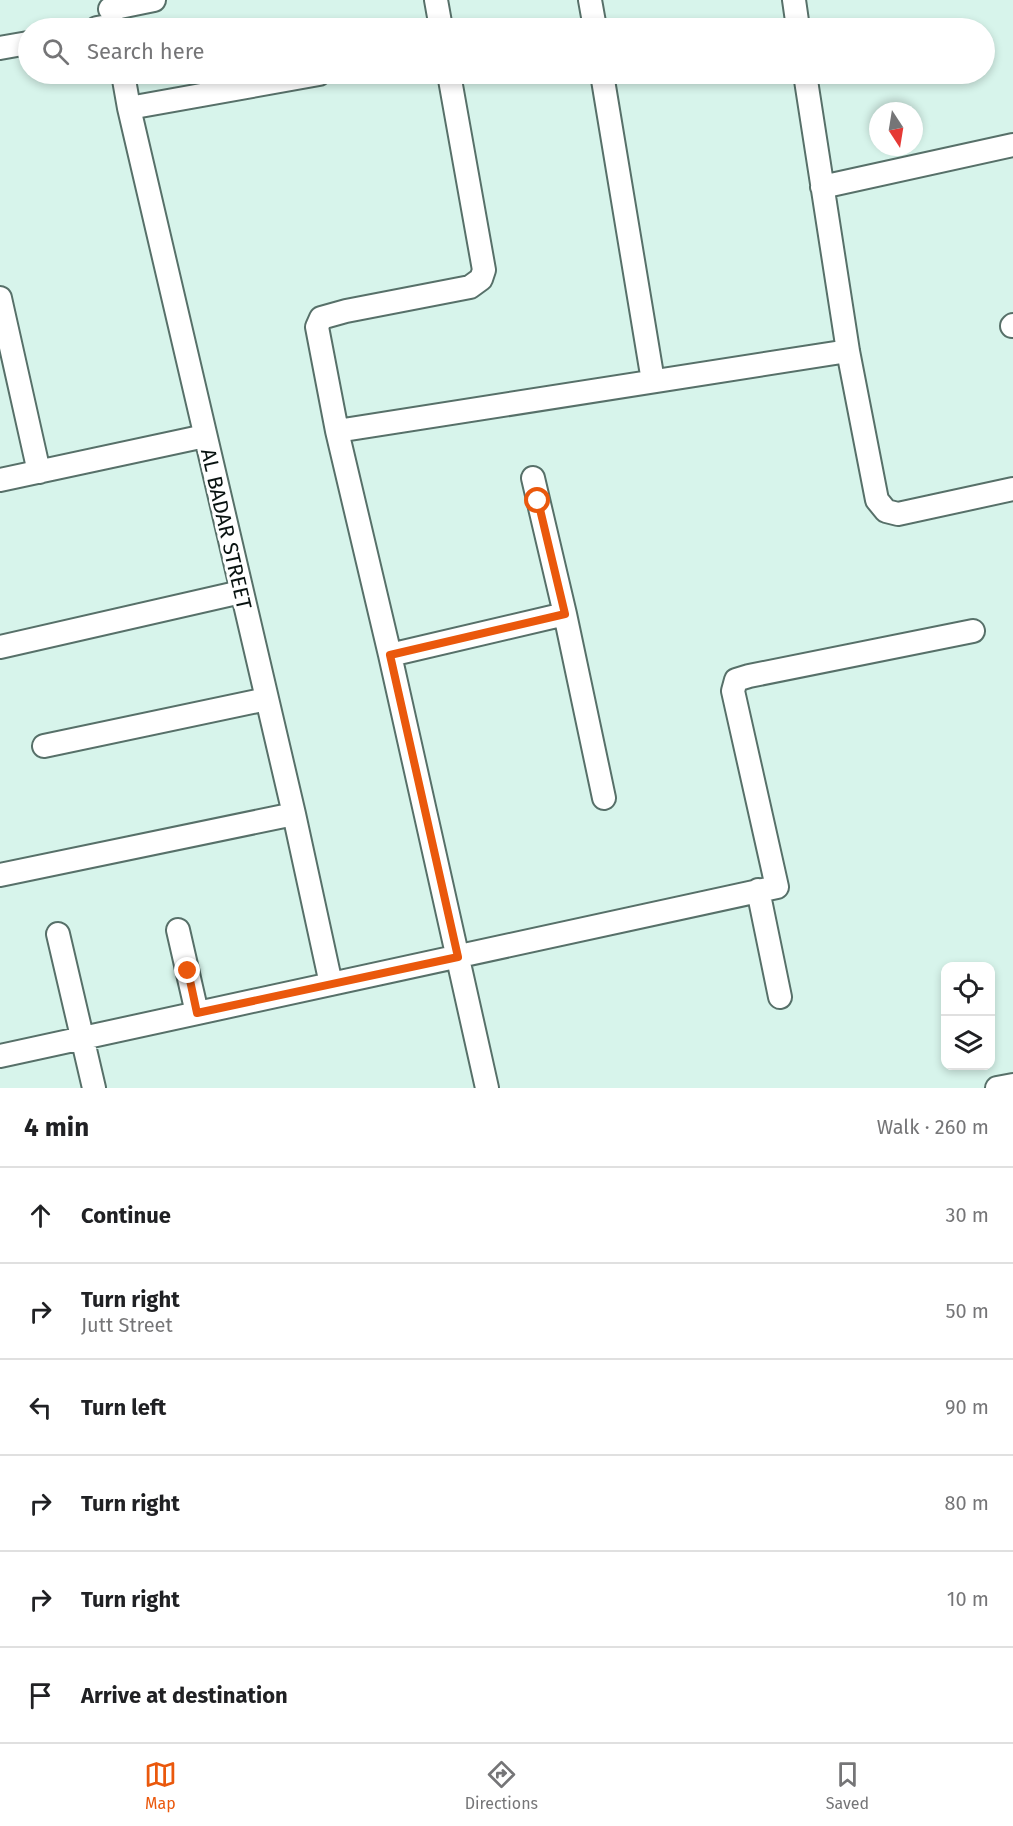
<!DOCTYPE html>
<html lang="en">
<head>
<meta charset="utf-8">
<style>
	body { margin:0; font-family:"Fira Sans",sans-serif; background:#f2f2f2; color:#202124 }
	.controls { position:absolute; right:18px; bottom:18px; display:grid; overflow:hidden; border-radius:12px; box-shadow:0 3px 9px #0003 }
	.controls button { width:54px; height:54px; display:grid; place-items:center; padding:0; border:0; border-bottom:2px solid #e0e0e0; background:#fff; color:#202124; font:30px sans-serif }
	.compass { position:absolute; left:869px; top:102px; width:54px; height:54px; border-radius:50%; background:#fff; box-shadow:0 3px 9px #0003; rotate:168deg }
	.stop { position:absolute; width:18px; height:18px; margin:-14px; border:4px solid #ea580c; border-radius:50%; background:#fff }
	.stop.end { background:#ea580c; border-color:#fff; box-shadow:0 2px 6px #0008 }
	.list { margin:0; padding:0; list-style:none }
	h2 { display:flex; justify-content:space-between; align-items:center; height:78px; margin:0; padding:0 24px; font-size:26px }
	h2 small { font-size:20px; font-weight:400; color:#757577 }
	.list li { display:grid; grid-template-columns:39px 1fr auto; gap:18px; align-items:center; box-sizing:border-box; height:96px; padding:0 24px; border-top:2px solid #e0e0e0 }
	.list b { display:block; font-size:22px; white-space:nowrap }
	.list p { margin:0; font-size:20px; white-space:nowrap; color:#757577 }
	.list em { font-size:20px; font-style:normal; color:#757577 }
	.icon { flex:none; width:33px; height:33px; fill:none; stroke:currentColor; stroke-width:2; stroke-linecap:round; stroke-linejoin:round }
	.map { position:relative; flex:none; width:1013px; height:1088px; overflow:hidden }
	.search { position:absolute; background:#fff; box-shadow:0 3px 9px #0003; left:18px; right:18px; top:18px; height:66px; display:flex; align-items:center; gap:15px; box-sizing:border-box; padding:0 21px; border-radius:33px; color:#757577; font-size:22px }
	.sheet { height:654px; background:#fff }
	nav { display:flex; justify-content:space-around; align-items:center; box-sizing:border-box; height:84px; border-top:2px solid #e0e0e0; background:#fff; font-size:16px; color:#757577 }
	nav a { display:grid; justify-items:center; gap:3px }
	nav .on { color:#ea580c }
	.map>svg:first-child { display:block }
</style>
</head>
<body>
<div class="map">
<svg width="1013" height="1088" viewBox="0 0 1013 1088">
	<rect width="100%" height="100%" fill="#d7f4eb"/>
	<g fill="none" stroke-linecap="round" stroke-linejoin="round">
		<defs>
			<path id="street" d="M436 0 441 28
				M590 0 595 28
				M794 0 798 28
				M110 9 154 0
				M97 28 114 25
				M0 48 28 43
				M123 74 129 108 294 814 331 984
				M449 74 484 270 481 279 470 287 346 311 321 318 317 327 337 431 390 655 487 1088
				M602 74 653 381
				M805 74 848 351 877 500 886 511 898 514 1013 489
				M129 108 319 74
				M822 187 1013 145
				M0 298 39 472
				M1012 326 1013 325
				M337 431 848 351
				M533 478 565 614 604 798
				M0 480 205 436
				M0 647 241 592
				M390 655 565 614
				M44 746 267 699
				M0 875 294 814
				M758 890 780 997
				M178 930 197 1013
				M58 934 94 1088
				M0 1056 777 887 733 691 736 680 749 676 973 631
				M997 1088 1013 1085"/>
		</defs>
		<use href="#street" stroke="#577069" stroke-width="26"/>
		<use href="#street" stroke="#fff" stroke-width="22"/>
	</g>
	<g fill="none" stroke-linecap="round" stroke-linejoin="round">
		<path stroke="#ea580c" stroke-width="8" d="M188 971 197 1013 458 957 390 655 565 614 538 501"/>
	</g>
	<g text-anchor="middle" stroke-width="6" stroke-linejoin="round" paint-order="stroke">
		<g font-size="21" fill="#081210" stroke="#fff">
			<text transform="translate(226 529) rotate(77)" y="7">AL BADAR STREET</text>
		</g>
	</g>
</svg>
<div class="controls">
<button><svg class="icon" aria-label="locate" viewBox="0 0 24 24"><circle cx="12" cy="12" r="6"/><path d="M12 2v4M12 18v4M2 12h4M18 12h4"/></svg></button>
<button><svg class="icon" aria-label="layers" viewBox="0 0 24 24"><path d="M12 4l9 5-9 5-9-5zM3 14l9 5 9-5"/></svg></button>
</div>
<svg class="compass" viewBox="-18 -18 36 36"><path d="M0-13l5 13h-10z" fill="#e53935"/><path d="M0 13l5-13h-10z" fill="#757577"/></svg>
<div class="stop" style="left:538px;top:501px"></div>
<div class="stop end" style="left:188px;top:971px"></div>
<div class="search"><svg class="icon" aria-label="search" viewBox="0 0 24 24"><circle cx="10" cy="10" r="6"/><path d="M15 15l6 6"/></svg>Search here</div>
</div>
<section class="sheet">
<h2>4 min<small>Walk · 260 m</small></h2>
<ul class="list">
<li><svg class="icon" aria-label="ahead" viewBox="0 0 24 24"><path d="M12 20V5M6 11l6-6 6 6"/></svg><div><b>Continue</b></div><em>30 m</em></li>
<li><svg class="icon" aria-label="right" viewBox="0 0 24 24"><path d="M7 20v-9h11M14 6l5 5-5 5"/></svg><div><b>Turn right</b><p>Jutt Street</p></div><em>50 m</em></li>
<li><svg class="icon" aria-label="left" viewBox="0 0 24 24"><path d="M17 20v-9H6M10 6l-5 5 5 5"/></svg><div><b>Turn left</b></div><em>90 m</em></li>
<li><svg class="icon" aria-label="right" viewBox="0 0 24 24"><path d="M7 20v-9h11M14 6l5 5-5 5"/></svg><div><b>Turn right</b></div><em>80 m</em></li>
<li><svg class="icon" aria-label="right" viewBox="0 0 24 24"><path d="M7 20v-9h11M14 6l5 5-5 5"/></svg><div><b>Turn right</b></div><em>10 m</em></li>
<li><svg class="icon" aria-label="arrive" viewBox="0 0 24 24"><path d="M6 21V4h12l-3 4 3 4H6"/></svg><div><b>Arrive at destination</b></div></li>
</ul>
</section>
<nav>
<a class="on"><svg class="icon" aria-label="map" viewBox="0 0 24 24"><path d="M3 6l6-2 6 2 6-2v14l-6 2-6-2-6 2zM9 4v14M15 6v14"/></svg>Map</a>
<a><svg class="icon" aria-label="directions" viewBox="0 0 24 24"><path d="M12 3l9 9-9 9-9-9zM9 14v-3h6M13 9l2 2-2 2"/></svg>Directions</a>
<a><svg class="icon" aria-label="saved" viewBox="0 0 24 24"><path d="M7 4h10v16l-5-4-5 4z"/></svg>Saved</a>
</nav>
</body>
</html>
